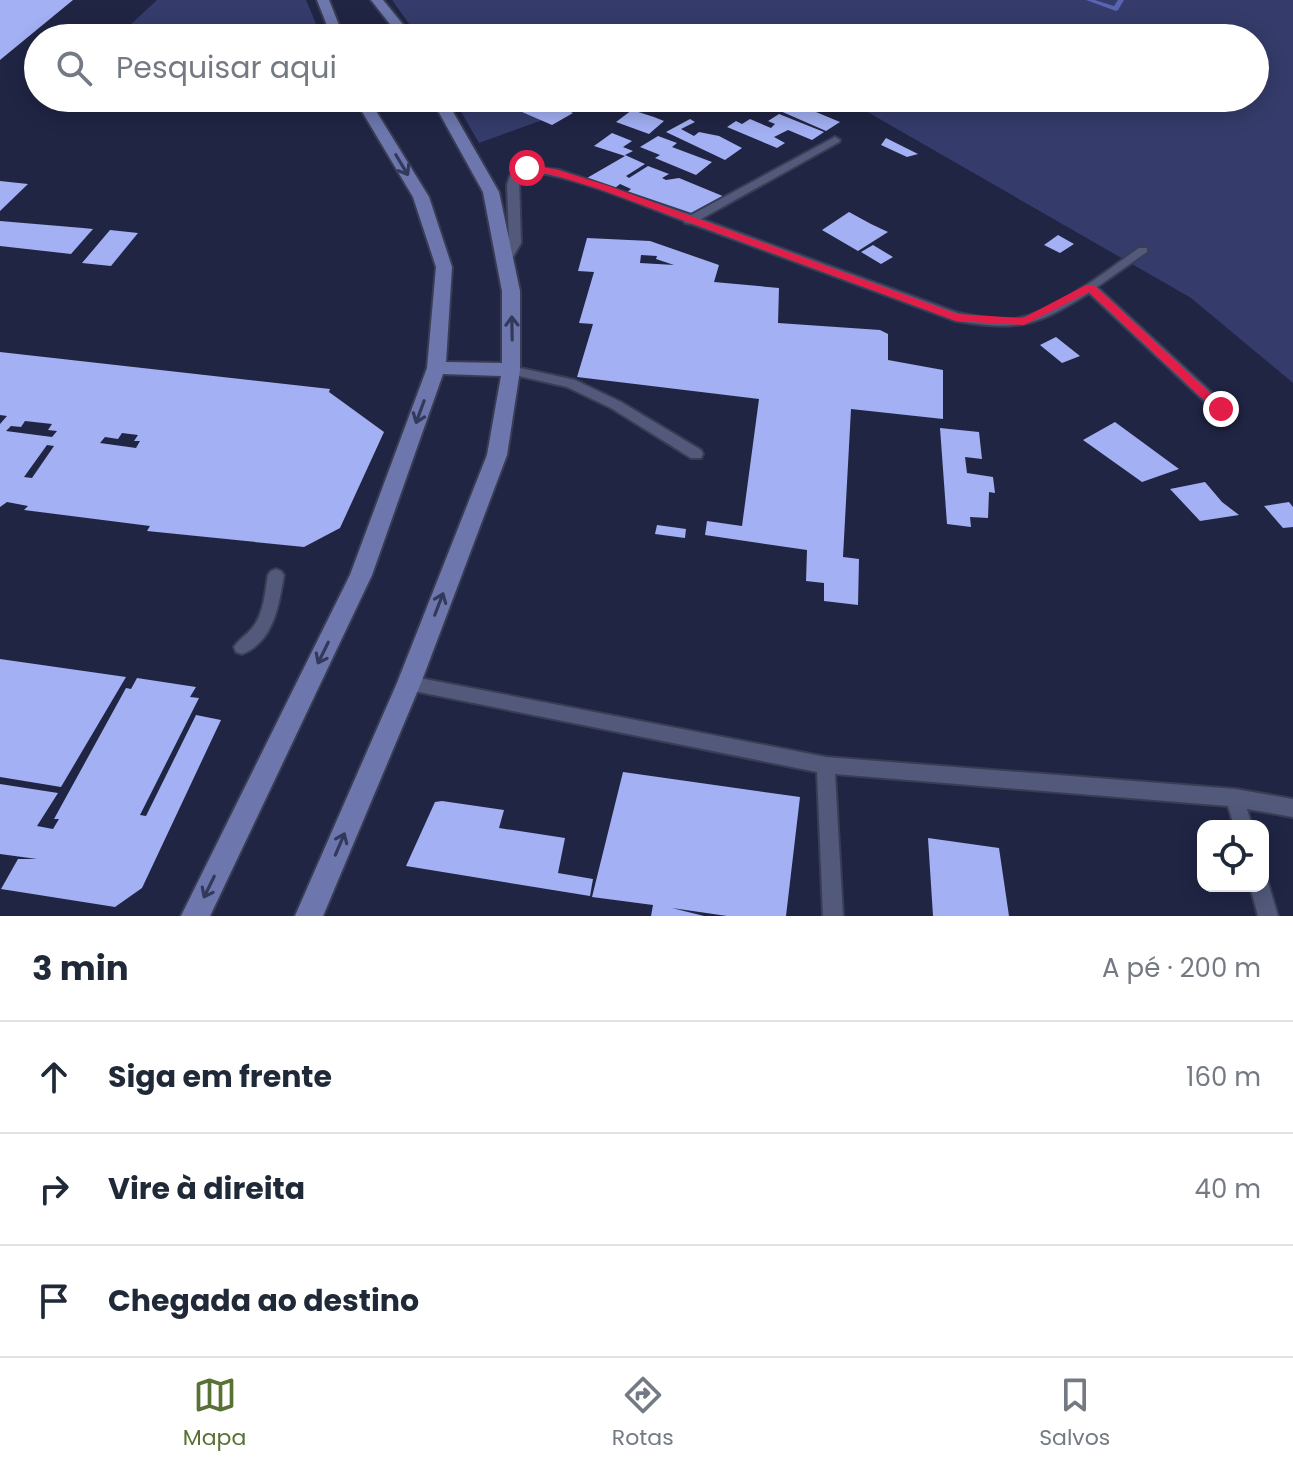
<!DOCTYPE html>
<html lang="pt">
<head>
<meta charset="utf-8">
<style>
	body { margin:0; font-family:Poppins,sans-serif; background:#f6f6f7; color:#1f2937 }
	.controls { position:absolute; right:24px; bottom:24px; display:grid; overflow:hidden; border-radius:16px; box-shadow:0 4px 20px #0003 }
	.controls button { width:72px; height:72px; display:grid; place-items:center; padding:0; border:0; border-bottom:2px solid #e0e1e3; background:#fff; color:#1f2937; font:40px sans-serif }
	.stop { position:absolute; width:24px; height:24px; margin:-18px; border:6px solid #e11d48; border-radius:50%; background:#fff }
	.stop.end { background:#e11d48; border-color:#fff; box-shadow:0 2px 8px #0008 }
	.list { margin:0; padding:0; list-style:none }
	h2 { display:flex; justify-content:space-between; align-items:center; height:104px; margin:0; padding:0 32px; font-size:34px }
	h2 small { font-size:26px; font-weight:400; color:#747a83 }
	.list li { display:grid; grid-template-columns:52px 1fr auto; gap:24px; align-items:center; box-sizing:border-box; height:112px; padding:0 32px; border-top:2px solid #e0e1e3 }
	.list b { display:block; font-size:30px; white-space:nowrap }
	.list em { font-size:26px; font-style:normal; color:#747a83 }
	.icon { flex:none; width:44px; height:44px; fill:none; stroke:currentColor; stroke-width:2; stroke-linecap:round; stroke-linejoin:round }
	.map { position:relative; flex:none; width:1293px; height:916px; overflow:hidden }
	.search { position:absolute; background:#fff; box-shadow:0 4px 20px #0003; left:24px; right:24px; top:24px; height:88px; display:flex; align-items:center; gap:20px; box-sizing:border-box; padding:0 28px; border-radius:44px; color:#747a83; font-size:30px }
	.sheet { height:440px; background:#fff }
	nav { display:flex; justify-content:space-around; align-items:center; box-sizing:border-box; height:112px; border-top:2px solid #e0e1e3; background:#fff; font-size:22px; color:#747a83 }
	nav a { display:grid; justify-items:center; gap:4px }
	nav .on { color:#587134 }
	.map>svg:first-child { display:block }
</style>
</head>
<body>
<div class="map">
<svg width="1293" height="916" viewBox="0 0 1293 916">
	<rect width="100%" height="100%" fill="#1d2139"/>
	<path fill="#202544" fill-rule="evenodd" d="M0 0H392L419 38H38V98H453L479 143 604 98H843L1191 298 1293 383V916H0ZM1203 826H1263V886H1203Z"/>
	<path fill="#353c6b" d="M157 0H306L322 38H116Z
		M392 0H1293V383L1191 298 843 98H1255V38H419Z
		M453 98H604L479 143Z"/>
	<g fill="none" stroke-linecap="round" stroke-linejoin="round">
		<path fill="#5864b1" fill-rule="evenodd" d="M1086 0H1095L1114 6 1118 0H1124L1118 10 1116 11Z"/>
	</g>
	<path fill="#a3b0f3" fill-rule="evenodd" d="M0 0H73L0 60Z
		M548 102 573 113 552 125 522 112Z
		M792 102 840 122 826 131 778 110Z
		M632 110 654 117 664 121 649 134 616 122Z
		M779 114 824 132 812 140 788 130 774 137 785 143 777 148 727 127 736 121 742 124 750 119 771 128 775 124 768 121Z
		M690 119 695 122 681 129 694 136 699 132 719 136 742 148 725 160 666 132Z
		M612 133 632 141 623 147 633 151 625 155 645 164 626 176 629 178 648 166 669 174 662 178 666 180 679 178 725 197 691 216 626 193 631 189 620 184 615 188 587 178 625 156 594 146Z
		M658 136 677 143 672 147 712 162 696 175 655 158 660 155 640 147Z
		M886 138 918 154 907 157 881 145Z
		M0 181 28 184 0 211Z
		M849 212 871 224 888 232 858 251 822 230Z
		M0 221 83 228 93 229 71 254 0 246Z
		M110 230 138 233 111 266 82 263Z
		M1058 235 1074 244 1060 253 1044 245Z
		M587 238 650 241 719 265 714 282 779 288 778 323 880 330 888 334V360L943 370V419L851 409 843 557 859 559 858 605 824 601V583L806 581 807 550 705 535 707 521 742 526 759 399 577 377 593 324 579 323 594 272 578 271ZM641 255 657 256 656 259 674 265 640 263Z
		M873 245 893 257 881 264 861 252Z
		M1056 337 1080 356 1062 363 1040 345Z
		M0 352 330 389 329 392 384 432 340 528 304 547 147 531 150 526 24 510 28 506 7 502 0 507V424L7 416 0 415ZM25 421 52 424 48 430 57 431 52 437 6 431 11 426 21 427ZM122 433 138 435 134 441H140L136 448 100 443 105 437 118 439ZM47 445 54 446 32 478 24 477Z
		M1115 422 1179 469 1142 482 1083 440Z
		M940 428 979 432 982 459 965 457 967 473 993 477 995 493 989 492 988 518 970 517 971 527 947 524Z
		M1205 482 1222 502 1239 515 1200 521 1170 489Z
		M1289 502 1293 507V527L1283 528 1264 506Z
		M657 525 686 529 685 538 655 534Z
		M0 659 126 677 61 787 0 777Z
		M137 678 196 687 190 697 199 698 140 815 146 816 196 715 221 720 142 888 115 907 1 889 18 859H37L0 854V784L58 793 37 826 53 829 59 819H54L126 688 131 689Z
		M623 772 800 797 786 916H727L672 908 704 916H651L653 905 592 897Z
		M442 801 504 810 499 828 565 838 558 873 593 879 590 896 406 866 435 802Z
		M928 838 999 848 1009 916H933Z"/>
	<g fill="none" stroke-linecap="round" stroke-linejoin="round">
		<defs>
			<path id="lane" d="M835 137 840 140 839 142 701 219 958 313C976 316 996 321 1014 319 1053 314 1107 270 1139 248H1147V252L1097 287 1226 406 1228 409 1226 412H1216L1089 293C1035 327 1019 331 956 321L692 224 685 223 684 221C633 202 583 179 529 171L519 179 521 243 509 264 505 265 499 261 509 243 507 185 510 176 523 166 559 170 691 215Z
				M511 366 575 380 621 402 701 450 703 454 701 458H691L611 408 567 387 506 373 505 370Z
				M276 569 281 571 284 575C279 604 274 642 242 654L236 652 234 647C239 639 247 635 253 627 264 613 265 592 268 575L271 571Z
				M409 676 826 757 1235 789 1293 799V817L1247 809 1252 826H1234L1228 806 835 774 843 916H823L817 772 409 690 403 688 401 683 403 678Z
				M1263 878 1267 879 1278 916H1258L1250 886H1263Z"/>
			<path id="secondary" d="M317 0H329L344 38H332Z
				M371 0H383L414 38H401Z
				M354 98H368L429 197 452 267 446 362 502 363V291L483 192 431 98H445L499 192 520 291V370L507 455 421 683 323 916H295L397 683 487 455 501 376 443 374 372 575 210 916H181L350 575 427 368 436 267 413 197Z"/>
		</defs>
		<use href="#lane" stroke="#393d54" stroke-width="4"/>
		<use href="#secondary" stroke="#393d54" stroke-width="4"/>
		<use href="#lane" fill="#52597b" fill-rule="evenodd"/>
		<use href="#secondary" fill="#6d77ad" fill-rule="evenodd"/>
	</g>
	<defs><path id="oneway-shaft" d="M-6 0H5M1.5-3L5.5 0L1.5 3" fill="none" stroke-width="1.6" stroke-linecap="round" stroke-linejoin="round" transform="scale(2)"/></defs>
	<g stroke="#33395b">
		<use href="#oneway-shaft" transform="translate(402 165) rotate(59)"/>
		<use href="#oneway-shaft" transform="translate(512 328) rotate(-91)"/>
		<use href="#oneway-shaft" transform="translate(420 412) rotate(110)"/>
		<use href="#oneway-shaft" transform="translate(439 604) rotate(-69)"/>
		<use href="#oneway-shaft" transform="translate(323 653) rotate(116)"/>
		<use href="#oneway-shaft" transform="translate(340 844) rotate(-67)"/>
		<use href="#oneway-shaft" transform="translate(209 887) rotate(116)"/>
	</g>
	<path fill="#e11d48" d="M527 165 555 169 609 186 957 314 1023 318 1086 285H1094L1227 409 1217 412 1089 292 1024 325 956 321 602 190 554 175 523 170Z"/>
</svg>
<div class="controls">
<button><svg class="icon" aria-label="locate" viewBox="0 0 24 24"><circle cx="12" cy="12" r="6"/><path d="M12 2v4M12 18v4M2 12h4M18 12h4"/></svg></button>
</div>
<div class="stop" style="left:527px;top:168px"></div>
<div class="stop end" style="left:1221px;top:409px"></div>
<div class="search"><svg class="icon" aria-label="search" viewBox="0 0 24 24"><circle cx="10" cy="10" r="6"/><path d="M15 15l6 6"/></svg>Pesquisar aqui</div>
</div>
<section class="sheet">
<h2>3 min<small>A pé · 200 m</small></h2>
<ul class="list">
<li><svg class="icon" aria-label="ahead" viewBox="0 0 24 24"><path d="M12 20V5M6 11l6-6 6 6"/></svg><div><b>Siga em frente</b></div><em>160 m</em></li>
<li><svg class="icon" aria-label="right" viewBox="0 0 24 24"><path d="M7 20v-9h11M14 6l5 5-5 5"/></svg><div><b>Vire à direita</b></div><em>40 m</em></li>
<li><svg class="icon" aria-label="arrive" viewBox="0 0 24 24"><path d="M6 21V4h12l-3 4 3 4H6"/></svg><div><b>Chegada ao destino</b></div></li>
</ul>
</section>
<nav>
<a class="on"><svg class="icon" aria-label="map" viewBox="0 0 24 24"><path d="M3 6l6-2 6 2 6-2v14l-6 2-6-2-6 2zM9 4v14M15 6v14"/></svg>Mapa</a>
<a><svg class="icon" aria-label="directions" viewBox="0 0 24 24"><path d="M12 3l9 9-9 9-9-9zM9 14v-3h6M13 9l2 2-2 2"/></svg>Rotas</a>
<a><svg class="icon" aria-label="saved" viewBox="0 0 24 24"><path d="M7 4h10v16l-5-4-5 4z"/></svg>Salvos</a>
</nav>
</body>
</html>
